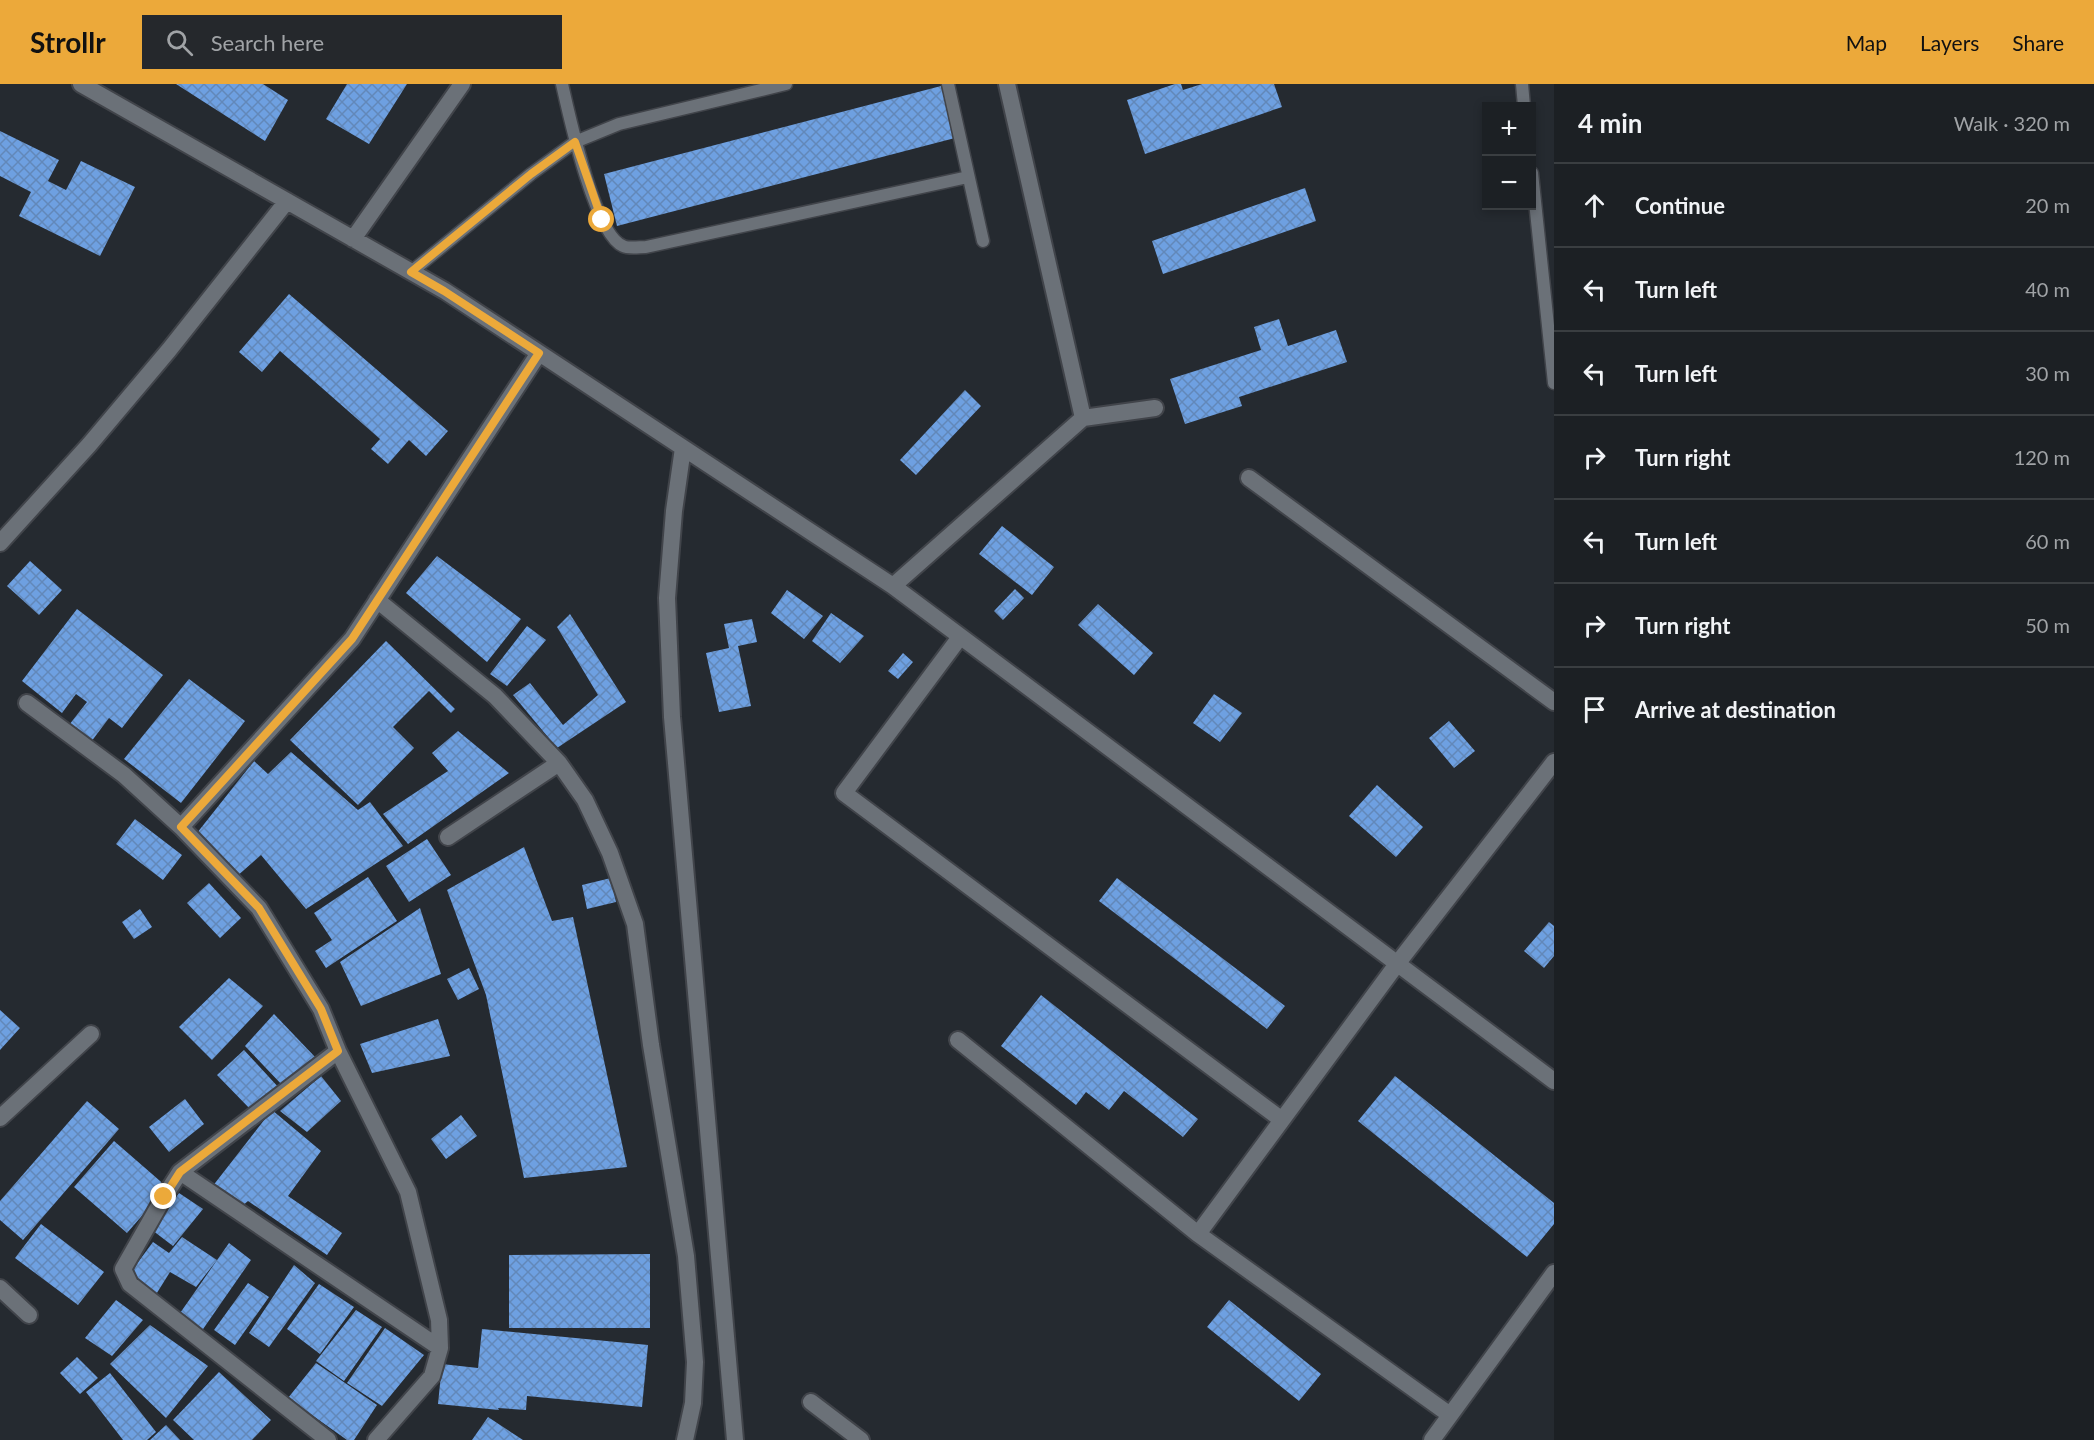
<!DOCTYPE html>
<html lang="en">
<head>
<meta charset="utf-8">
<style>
	body { margin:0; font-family:Lato,sans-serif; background:#25282c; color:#f1f3f6 }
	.controls { position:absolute; right:18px; top:18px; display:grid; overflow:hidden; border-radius:0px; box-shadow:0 3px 9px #0003 }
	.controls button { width:54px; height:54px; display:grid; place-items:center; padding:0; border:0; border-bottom:2px solid #3a3e41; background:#1c2024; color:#f1f3f6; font:30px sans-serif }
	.stop { position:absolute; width:18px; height:18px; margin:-14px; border:4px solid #eca93a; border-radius:50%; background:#fff }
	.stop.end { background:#eca93a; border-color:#fff; box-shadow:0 2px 6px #0008 }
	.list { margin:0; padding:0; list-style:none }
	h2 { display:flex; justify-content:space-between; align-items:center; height:78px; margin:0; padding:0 24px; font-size:26px }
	h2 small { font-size:20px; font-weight:400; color:#a0a3a6 }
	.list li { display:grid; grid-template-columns:39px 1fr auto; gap:18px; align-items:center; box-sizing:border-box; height:84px; padding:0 24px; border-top:2px solid #3a3e41 }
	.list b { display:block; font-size:22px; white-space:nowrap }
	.list em { font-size:20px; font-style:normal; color:#a0a3a6 }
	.icon { flex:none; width:33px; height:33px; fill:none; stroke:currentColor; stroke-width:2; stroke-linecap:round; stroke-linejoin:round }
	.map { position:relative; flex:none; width:1554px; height:1356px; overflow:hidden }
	header { display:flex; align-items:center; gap:36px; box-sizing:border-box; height:84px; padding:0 30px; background:#eca93a; color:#111 }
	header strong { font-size:28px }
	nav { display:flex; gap:33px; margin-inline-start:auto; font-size:21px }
	.search { width:420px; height:54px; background:#25282c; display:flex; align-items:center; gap:15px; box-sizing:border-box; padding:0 21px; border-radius:0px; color:#a0a3a6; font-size:22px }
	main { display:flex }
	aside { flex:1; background:#1c2024 }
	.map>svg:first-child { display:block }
</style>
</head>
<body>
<header>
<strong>Strollr</strong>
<div class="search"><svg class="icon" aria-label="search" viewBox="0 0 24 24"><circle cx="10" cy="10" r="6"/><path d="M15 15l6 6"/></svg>Search here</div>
<nav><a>Map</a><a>Layers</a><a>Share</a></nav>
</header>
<main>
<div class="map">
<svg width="1554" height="1356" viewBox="0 0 1554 1356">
	<defs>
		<pattern id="building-cross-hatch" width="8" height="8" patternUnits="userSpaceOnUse" patternTransform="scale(1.5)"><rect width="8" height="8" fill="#6ea0e1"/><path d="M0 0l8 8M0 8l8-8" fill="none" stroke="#6288b9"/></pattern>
	</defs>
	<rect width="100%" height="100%" fill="#252a30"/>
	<path fill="url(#building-cross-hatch)" d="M176 0H263L288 16 265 57Z
		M347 0H407L369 60 326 35Z
		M1175 0H1181L1183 6 1202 0H1274L1282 23 1145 70 1127 16Z
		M941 2 955 54 617 142 604 90Z
		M0 47 59 76 48 97 66 106 81 77 135 103 100 172 19 132 31 108 0 92Z
		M1305 104 1316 137 1163 190 1152 157Z
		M289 210 448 347 426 372 409 356 388 380 371 365 380 355 280 267 262 288 239 268Z
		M1279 235 1288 262 1336 246 1347 278 1239 313 1242 322 1185 340 1170 295 1261 266 1254 243Z
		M965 306 981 322 916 391 900 376Z
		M1002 442 1054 483 1032 511 979 470Z
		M437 472 521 535 487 578 406 509Z
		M30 477 62 506 39 531 7 502Z
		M1015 505 1024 514 1003 536 994 527Z
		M787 506 823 532 804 555 771 529Z
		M1098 520 1153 569 1134 591 1078 541Z
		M77 525 163 591 122 644 109 634 91 658 69 641 87 618 76 610 62 629 22 597Z
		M831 529 864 552 840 579 812 557Z
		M570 530 626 618 557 664 513 611 530 599 563 641 598 611 557 543Z
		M752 535 757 558 738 562 751 622 719 628 706 569 729 564 724 540Z
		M527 542 546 556 507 602 490 590Z
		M386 557 455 625 451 629 429 607 393 643 414 664 358 721 290 656Z
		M903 569 913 578 898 595 888 587Z
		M189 595 245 637 181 719 124 675Z
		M1214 610 1242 629 1220 658 1193 639Z
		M1449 637 1475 667 1454 684 1429 654Z
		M458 647 509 689 408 760 383 730 448 687 432 669Z
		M291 668 358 726 370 718 403 762 306 825 261 771 236 793 197 749 254 677 268 690Z
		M1377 701 1423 743 1396 773 1349 732Z
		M135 735 182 771 163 796 116 760Z
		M427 755 451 791 409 818 386 782Z
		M524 763 552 837 573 833 627 1083 524 1094 486 911 447 806Z
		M368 793 397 837 326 884 315 867 332 856 314 829Z
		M611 794 616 818 587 825 582 801Z
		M1117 794 1285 922 1267 945 1099 817Z
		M209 799 241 834 220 854 187 819Z
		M420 824 441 890 361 922 340 878Z
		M140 825 152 843 134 855 122 838Z
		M1549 838 1554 842V872L1544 884 1524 867Z
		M469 884 479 905 458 916 447 895Z
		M229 894 263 922 212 976 179 943Z
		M1041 911 1198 1035 1183 1053 1124 1007 1109 1026 1086 1008 1076 1021 1001 962Z
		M0 926 20 944 0 966Z
		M274 930 316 974 283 1002 245 962Z
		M438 935 450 972 372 989 360 960Z
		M244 966 280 1005 252 1027 217 991Z
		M321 992 341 1017 307 1048 280 1027Z
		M1395 992 1554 1119V1140L1527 1173 1358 1037Z
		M185 1015 204 1040 169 1068 149 1043Z
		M87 1017 119 1045 23 1156 0 1136V1117Z
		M272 1026 321 1067 288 1112 342 1149 327 1171 248 1117 241 1123 212 1103Z
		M461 1031 477 1052 446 1075 431 1055Z
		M114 1057 167 1103 127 1149 74 1103Z
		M179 1109 203 1125 173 1162 152 1146Z
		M41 1140 104 1188 78 1221 15 1174Z
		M182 1153 217 1176 196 1203 170 1188 155 1212 130 1189 153 1158 169 1169Z
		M229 1159 251 1176 201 1248 178 1232Z
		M650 1170V1244H509V1171Z
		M294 1181 315 1199 269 1263 249 1249Z
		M248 1199 269 1213 235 1261 214 1246Z
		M319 1200 354 1223 320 1270 287 1245Z
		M116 1216 143 1236 112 1272 85 1254Z
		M1229 1216 1321 1290 1299 1317 1207 1243Z
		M356 1226 382 1243 344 1297 316 1277Z
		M150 1241 208 1282 166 1334 110 1280Z
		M385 1244 424 1271 382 1322 347 1299Z
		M482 1245 648 1261 642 1323 527 1312 526 1326 498 1324 499 1326 438 1320 442 1280 478 1284Z
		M77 1273 98 1294 80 1310 60 1289Z
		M316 1279 377 1321 354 1356H347L288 1314Z
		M219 1288 271 1336 252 1356H194L173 1336Z
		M110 1289 156 1348 147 1356H123L86 1308Z
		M488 1333 523 1356H472Z
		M166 1341 180 1356H150Z"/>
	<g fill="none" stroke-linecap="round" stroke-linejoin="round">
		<defs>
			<path id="service" d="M562 0C569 31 595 151 623 162 629 165 639 163 646 163L968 93
				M948 0 983 157
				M1522 0 1524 22
				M1532 89 1554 299
				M411 188 531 90 575 58 619 40 786 0"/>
			<path id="minor" d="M81 0 445 207 893 502 1554 997
				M1007 0 1083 334
				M353 155 462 0
				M683 364 674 427 667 514 672 633 735 1356
				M1249 394 1554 618
				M0 459 89 361 169 266 287 117
				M893 502 1083 334 1155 324
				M377 516 495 612 559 679 585 716 610 769 635 840 651 961 686 1172 695 1278 693 1319 685 1356
				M960 553 844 709 1282 1036
				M27 619 124 691 181 743 259 824 321 925 338 967 408 1108 439 1236 440 1264 432 1292 376 1356
				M181 743 352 555 539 269
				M448 753 559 679
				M958 956 1198 1150 1450 1331
				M0 1034 91 950
				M180 1088 440 1264
				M1198 1150 1397 880 1554 678
				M0 1204 29 1231
				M811 1318 861 1356
				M328 1356 130 1200 123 1185 164 1113 180 1088 338 967
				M1432 1356 1554 1189"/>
		</defs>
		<use href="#service" stroke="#41444a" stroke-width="15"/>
		<use href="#minor" stroke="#41444a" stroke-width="20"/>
		<use href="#service" stroke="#6b7178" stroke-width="12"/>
		<use href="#minor" stroke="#6b7178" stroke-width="16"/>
	</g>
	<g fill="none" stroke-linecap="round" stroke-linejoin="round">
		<path stroke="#eca93a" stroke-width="8" d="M164 1113 180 1088 338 967 321 925 259 824 181 743 352 555 539 269 444 207 411 188 531 90 575 58 602 136"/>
	</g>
</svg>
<div class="controls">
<button>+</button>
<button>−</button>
</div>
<div class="stop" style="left:602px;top:136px"></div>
<div class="stop end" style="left:164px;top:1113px"></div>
</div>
<aside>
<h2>4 min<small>Walk · 320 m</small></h2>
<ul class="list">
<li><svg class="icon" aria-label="ahead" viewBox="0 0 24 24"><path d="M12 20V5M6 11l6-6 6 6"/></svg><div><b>Continue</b></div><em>20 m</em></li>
<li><svg class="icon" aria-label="left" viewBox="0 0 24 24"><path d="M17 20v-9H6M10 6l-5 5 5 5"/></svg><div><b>Turn left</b></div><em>40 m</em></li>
<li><svg class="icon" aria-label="left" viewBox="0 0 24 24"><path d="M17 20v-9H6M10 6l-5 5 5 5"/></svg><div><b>Turn left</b></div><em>30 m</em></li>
<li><svg class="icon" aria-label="right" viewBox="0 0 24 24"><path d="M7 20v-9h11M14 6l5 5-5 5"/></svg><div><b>Turn right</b></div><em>120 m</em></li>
<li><svg class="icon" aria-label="left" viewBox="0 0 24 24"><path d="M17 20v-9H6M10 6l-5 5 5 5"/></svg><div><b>Turn left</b></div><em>60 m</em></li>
<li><svg class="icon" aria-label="right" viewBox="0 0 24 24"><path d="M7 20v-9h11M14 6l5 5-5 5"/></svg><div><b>Turn right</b></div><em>50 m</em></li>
<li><svg class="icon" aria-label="arrive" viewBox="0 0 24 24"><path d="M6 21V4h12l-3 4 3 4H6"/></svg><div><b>Arrive at destination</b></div></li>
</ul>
</aside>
</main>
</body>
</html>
